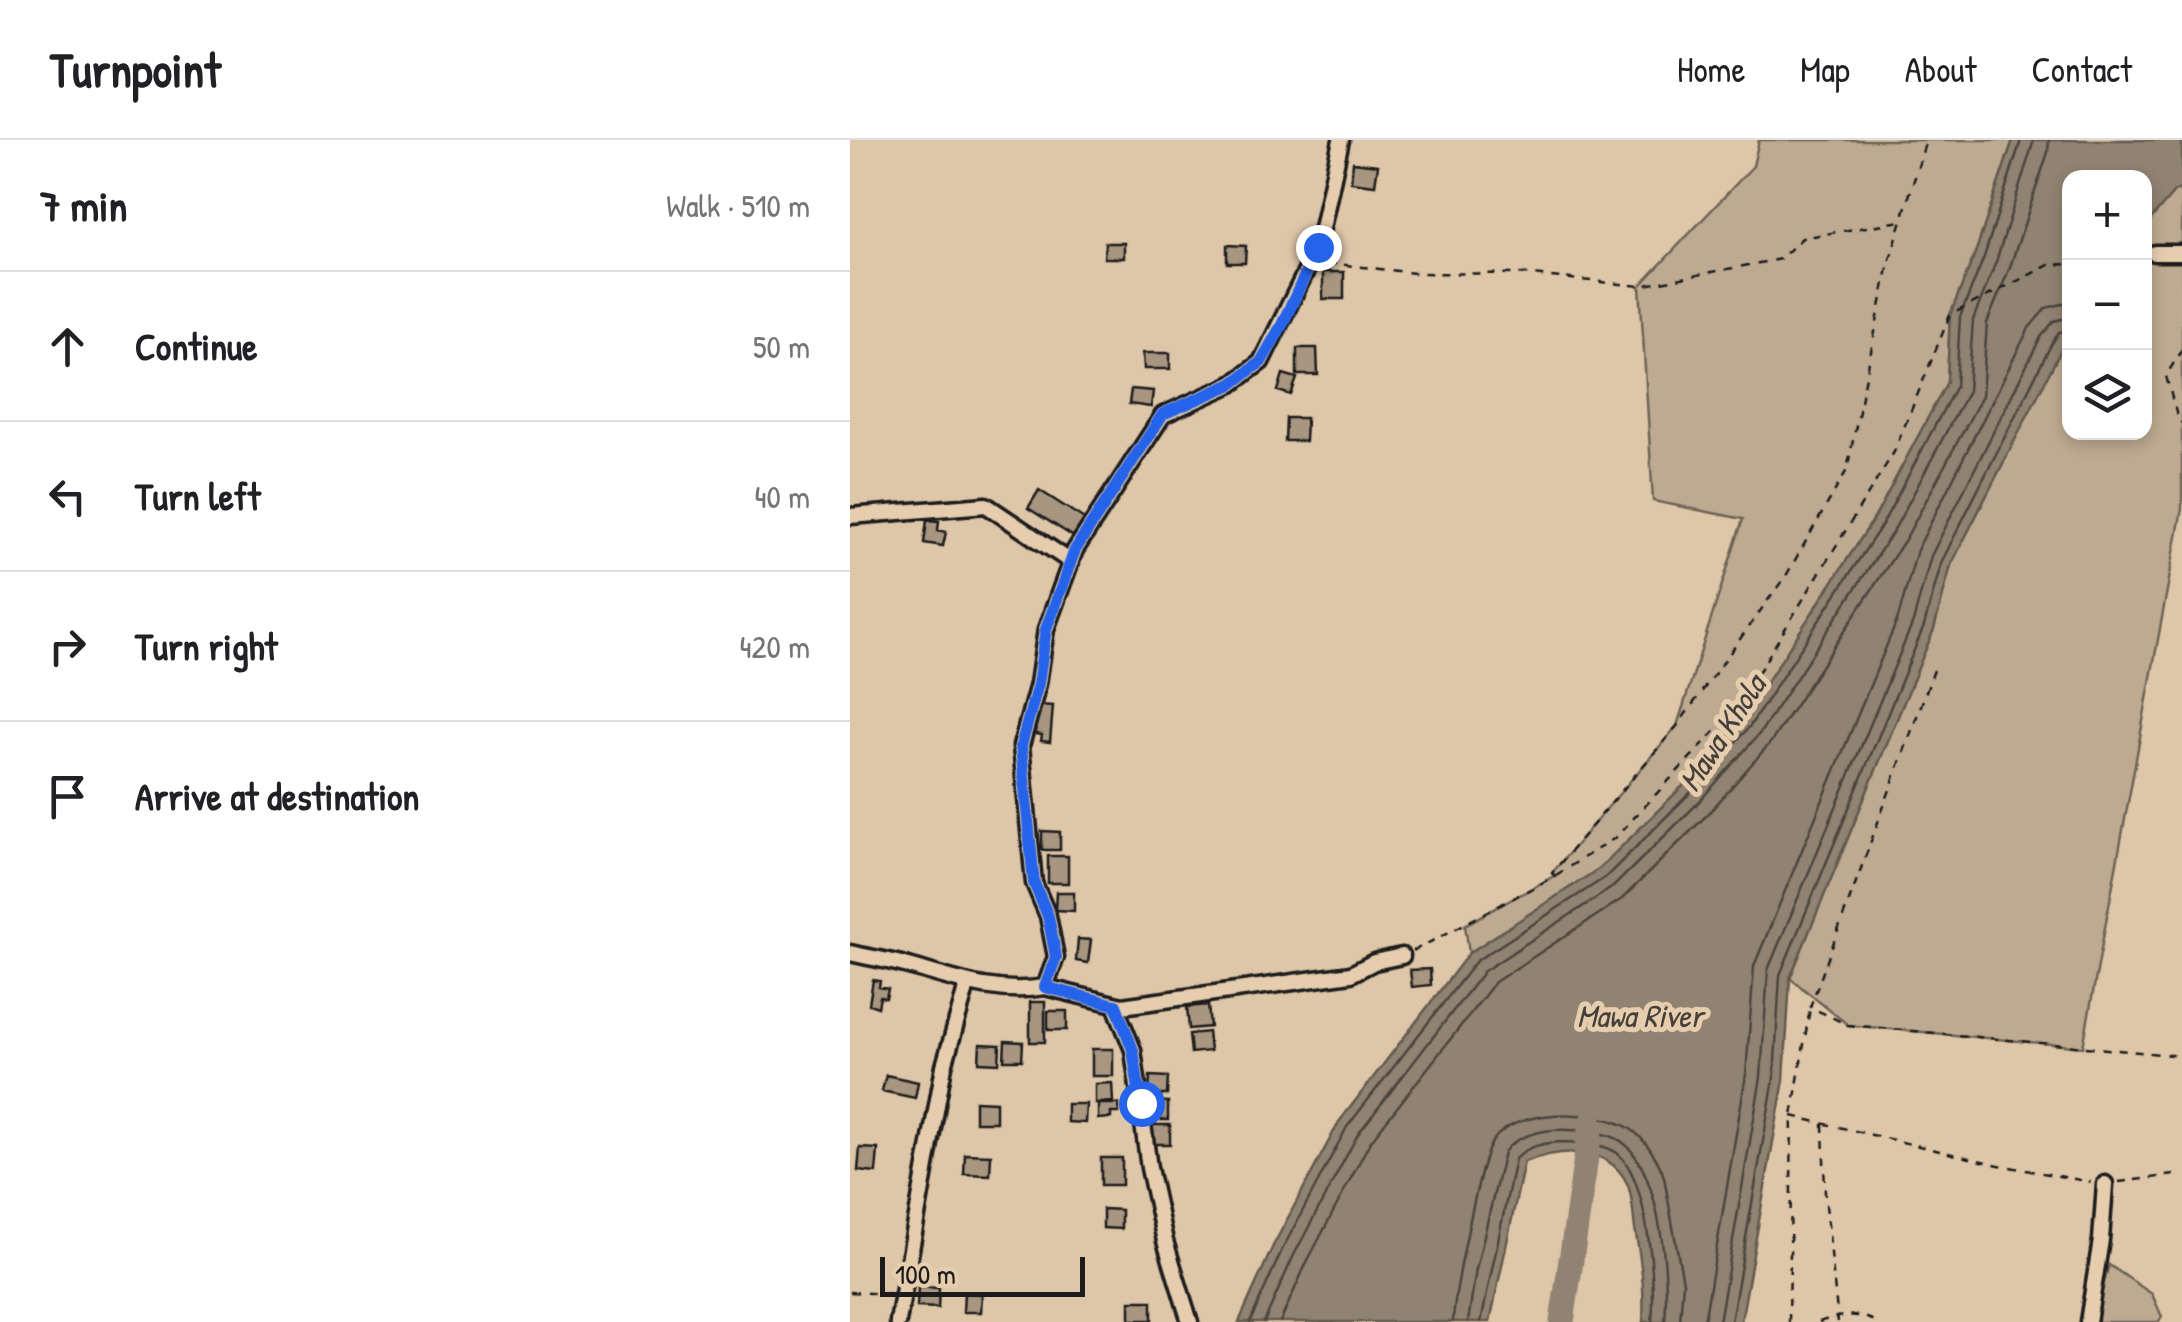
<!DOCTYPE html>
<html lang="en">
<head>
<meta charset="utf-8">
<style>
	body { margin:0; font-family:"Patrick Hand",sans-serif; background:#f6f6f6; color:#202124 }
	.controls { position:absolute; right:30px; top:30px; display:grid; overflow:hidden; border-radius:20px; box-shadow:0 5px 15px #0003 }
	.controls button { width:90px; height:90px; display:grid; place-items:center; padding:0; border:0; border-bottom:2px solid #e0e0e0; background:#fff; color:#202124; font:50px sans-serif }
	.scale { position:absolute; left:30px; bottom:25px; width:205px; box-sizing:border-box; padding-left:10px; border:5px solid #1c1c1c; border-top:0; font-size:28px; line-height:35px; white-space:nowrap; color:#1c1c1c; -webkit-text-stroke:8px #e6cdae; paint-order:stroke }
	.stop { position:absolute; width:30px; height:30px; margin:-22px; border:8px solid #2563eb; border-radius:50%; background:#fff }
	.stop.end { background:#2563eb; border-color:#fff; box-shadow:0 2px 10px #0008 }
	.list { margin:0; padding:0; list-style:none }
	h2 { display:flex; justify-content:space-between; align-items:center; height:130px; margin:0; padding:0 40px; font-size:42px }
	h2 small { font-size:32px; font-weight:400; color:#757577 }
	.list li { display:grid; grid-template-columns:65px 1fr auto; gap:30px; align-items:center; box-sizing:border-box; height:150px; padding:0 40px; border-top:2px solid #e0e0e0 }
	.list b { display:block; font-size:38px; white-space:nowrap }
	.list em { font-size:32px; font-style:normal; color:#757577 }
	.icon { flex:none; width:55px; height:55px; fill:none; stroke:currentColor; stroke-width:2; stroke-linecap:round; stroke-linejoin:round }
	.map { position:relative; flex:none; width:1332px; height:1182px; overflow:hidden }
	header { display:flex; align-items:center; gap:60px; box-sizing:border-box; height:140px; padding:0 50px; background:#fff; border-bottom:2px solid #e0e0e0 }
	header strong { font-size:48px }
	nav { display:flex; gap:55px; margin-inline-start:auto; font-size:35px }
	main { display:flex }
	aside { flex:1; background:#fff }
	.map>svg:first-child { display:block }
</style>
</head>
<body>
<header>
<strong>Turnpoint</strong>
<nav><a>Home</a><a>Map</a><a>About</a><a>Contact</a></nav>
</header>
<main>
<aside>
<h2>7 min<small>Walk · 510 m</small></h2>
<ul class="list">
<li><svg class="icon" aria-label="ahead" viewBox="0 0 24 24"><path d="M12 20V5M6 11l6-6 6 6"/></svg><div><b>Continue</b></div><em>50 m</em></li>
<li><svg class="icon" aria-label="left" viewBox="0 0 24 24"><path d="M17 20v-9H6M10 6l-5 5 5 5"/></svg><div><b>Turn left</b></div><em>40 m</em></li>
<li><svg class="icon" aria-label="right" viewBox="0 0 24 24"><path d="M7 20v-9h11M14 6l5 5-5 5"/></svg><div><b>Turn right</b></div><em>420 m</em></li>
<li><svg class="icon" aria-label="arrive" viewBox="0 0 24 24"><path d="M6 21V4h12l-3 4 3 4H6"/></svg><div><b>Arrive at destination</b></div></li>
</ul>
</aside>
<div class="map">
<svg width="1332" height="1182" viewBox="0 0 1332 1182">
	<rect width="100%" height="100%" fill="#dec6a8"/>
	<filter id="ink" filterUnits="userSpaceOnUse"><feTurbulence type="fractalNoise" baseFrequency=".01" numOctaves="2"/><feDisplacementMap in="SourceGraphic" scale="20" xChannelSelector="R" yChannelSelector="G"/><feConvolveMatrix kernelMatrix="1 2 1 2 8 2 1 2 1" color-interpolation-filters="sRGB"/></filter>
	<g filter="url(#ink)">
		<path fill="#beaa91" stroke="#6d6356" stroke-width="2.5" d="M909 0H1163L1125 114 1100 175 1097 242 1025 377 892 580 831 648 750 728 619 813 615 785 704 736 702 733 827 586 893 379 803 361 790 146 903 26Z
			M1332 48V369L1233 907 998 885 940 838 1084 489 1101 425 1219 194 1220 292H1294L1295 86 1324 52Z
			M1259 1125 1302 1154 1312 1177 1309 1182H1243Z"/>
		<path fill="#918371" stroke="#625a4f" stroke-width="2.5" d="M1163 0H1332V48L1324 52 1295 86 1294 38H1220L1219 194 1101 425 1084 489 940 838 934 940 891 1182H793C795 1149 791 1121 785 1089 783 1075 783 1056 777 1043 758 1004 709 1009 674 1022L640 1182H389L423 1106 489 982 619 813 750 728 831 648 892 580 1025 377 1097 242 1100 175 1125 114Z"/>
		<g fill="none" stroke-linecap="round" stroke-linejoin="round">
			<path stroke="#4b453e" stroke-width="2.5" d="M400 1182 432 1110 497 987 626 821 756 737 838 655 900 586 1033 383 1106 246 1110 177 1134 117 1171 0
				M414 1182 444 1115 508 994 634 831 763 747 847 664 910 593 1044 390 1118 251 1123 180 1146 122 1184 0
				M430 1182 457 1122 520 1002 645 842 772 759 858 674 921 602 1056 398 1132 256 1137 183 1160 127 1198 12 1199 0
				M603 1182C604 1154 629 1023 642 1002 664 967 747 969 779 988 794 997 809 1020 814 1037L833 1142 830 1182
				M618 1182 626 1129 654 1012C667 994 696 989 717 990 735 991 763 992 776 1005 811 1038 819 1136 815 1182
				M631 1182 665 1019C675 1006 698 1002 714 1002 729 1003 754 1003 767 1013 798 1037 806 1144 802 1182
				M854 1182 896 935 904 826 1048 478 1067 410 1179 188 1196 168 1220 162
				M869 1182 911 937 918 830 1063 482 1081 416 1191 197 1204 181 1220 177
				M881 1182 924 939 930 835 1074 486 1092 421 1202 203 1209 192 1220 190"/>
			<path stroke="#918371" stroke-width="25" d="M712 1182 741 983"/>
		</g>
		<path fill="#a89681" stroke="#1c1c1c" stroke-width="2.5" d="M503 22 528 25 525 45 501 42Z
			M255 103H274V118H254Z
			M377 105 396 106 395 123H377Z
			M473 132H494V159H473Z
			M447 208H467L468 235H447Z
			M293 213H320V229H294Z
			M433 234 447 238 441 255 428 251Z
			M281 249 303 251 301 267 279 264Z
			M436 278H456L455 301H435Z
			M189 350 236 380 224 397 178 368Z
			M77 380 89 381 88 390 96 392 93 406 74 403Z
			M187 565 203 566 200 602 191 601 192 595 185 594Z
			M192 691 210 692V710H192Z
			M198 716H218V743H198Z
			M206 752H224V771L205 770Z
			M228 799 241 800 238 823 226 821Z
			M580 829 581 845 562 847 560 830Z
			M23 840 30 841 29 847 38 849 36 858 30 857 28 867 19 864Z
			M180 862H195V902H180Z
			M358 865 360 887 339 889 337 867Z
			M198 871H217V890H198Z
			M358 892 360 911 341 913 339 894Z
			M155 901 173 902 172 920H154Z
			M130 904 150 905 149 923 129 922Z
			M242 909H263V936H242Z
			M36 935 68 942 65 958 32 951Z
			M300 936 318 937 317 955H299Z
			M262 943 263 962 245 963V944Z
			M125 961 146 962V982H125Z
			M300 961 318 962V980H300Z
			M217 964H236L235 983 217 982Z
			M248 964H269V973H261V978L248 979Z
			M302 985H320V1004H302Z
			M10 1008 28 1009 26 1033 8 1031Z
			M115 1014 141 1015 140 1035 114 1034Z
			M251 1018H272V1045H251Z
			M253 1069 271 1070V1089L253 1088Z
			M68 1147 89 1148 88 1168 67 1167Z
			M114 1153 132 1154 131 1172H113Z
			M280 1161H302V1180H280Z"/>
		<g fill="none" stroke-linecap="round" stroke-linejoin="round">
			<defs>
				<path id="minor" d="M1305 113H1332
					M0 376 136 365 221 422
					M0 813C21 818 42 821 62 827 107 840 148 855 195 847L206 817 198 776 184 743 171 606 188 544 196 489 225 410 313 275 382 244 411 222 468 107 491 0
					M195 847 272 866 501 834 524 822 552 816
					M265 865 283 910 299 1028 315 1101 340 1182
					M48 1182 94 926 117 845
					M1238 1182 1251 1100 1255 1044"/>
			</defs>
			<use href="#minor" stroke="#1c1c1c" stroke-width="21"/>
			<path stroke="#1c1c1c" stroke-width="2.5" stroke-dasharray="8 8" stroke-linecap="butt" d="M478 123 565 133 672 134 790 146 930 119 952 98 1051 81
				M1332 209 1316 236 1328 280 1332 283
				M1084 530 960 867 998 885 1332 916
				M706 735 765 698 885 570 1044 312 1100 175 1199 125 1220 124
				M563 811 705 736 702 733 827 586 937 434 997 330 1039 123 1076 0
				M942 976 1149 1025 1241 1042
				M973 984 975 1055 988 1182
				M1269 1042 1332 1034
				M0 1152 38 1154
				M939 1182 942 976 960 868
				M969 1182C990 1175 1007 1172 1027 1182"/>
			<use href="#minor" stroke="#e6cdae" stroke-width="14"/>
		</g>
	</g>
	<g fill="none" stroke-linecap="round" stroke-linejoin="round" filter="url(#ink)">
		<path stroke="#2563eb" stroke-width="12" d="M291 963 283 910 266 865 195 847 206 817 198 776 184 743 171 606 188 544 196 489 225 410 313 274 382 244 411 222 432 185 468 107"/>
	</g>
	<g text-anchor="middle" stroke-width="10" stroke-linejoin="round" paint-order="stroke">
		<g font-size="32" font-style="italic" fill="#45403a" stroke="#e6cdae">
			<text transform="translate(872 593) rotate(-57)" y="11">Mawa Khola</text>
			<text x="790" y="887">Mawa River</text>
		</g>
	</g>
</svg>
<div class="controls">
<button>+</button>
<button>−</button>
<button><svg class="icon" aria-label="layers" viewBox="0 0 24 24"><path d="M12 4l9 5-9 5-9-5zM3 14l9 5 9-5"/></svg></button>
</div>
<div class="scale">100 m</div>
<div class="stop" style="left:291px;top:963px"></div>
<div class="stop end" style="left:468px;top:107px"></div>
</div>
</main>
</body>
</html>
